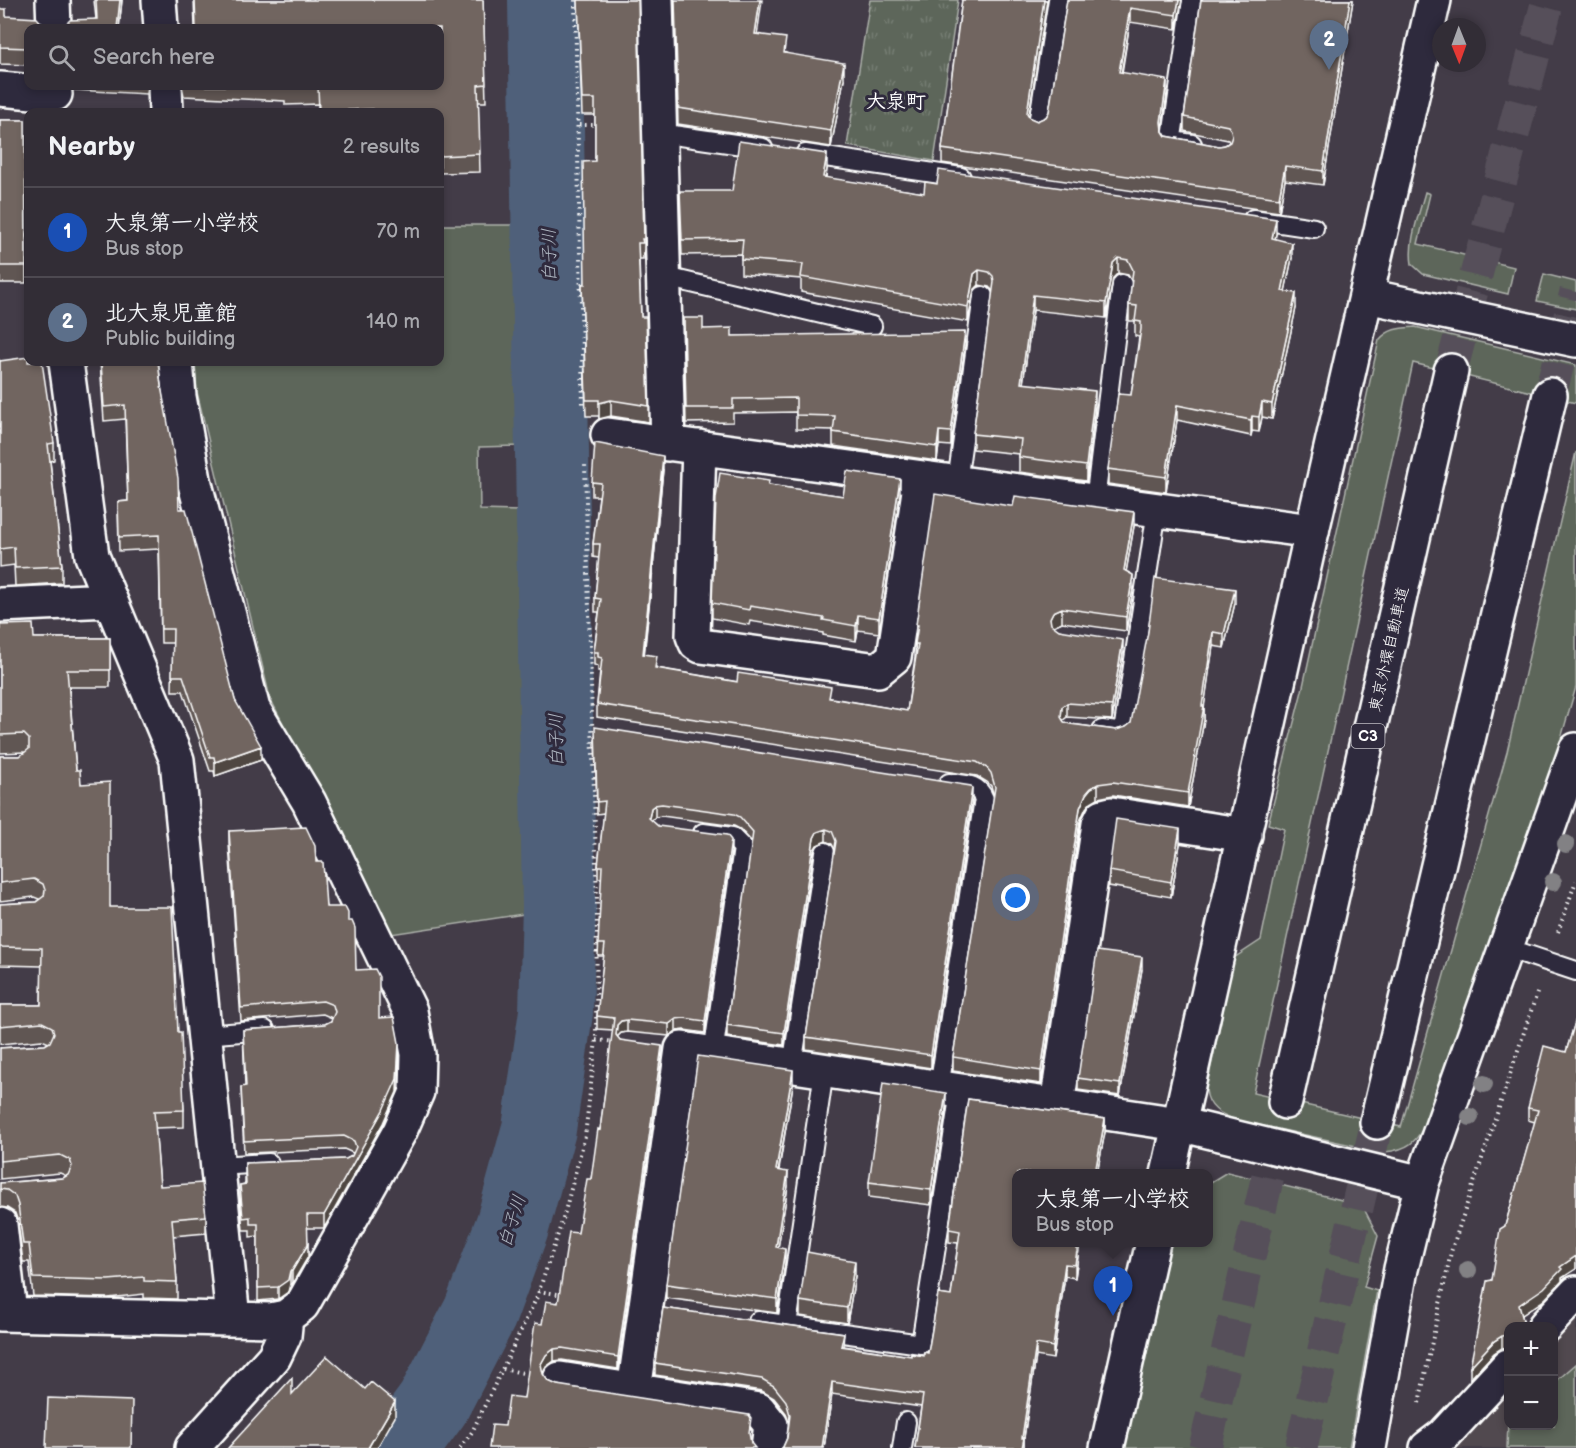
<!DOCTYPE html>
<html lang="en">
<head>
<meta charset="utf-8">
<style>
	body { margin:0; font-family:"Balsamiq Sans","Klee One",sans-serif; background:#3d3942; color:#f1f3f6 }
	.controls { position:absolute; right:18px; bottom:18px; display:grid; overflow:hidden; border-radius:12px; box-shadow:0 3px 9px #0003 }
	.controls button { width:54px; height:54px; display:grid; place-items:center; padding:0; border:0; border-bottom:2px solid #4d4951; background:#322d36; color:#f1f3f6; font:30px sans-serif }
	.compass { position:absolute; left:1432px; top:18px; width:54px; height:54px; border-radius:50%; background:#322d36; box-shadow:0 3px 9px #0003; rotate:179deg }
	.you { position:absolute; left:1016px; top:898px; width:21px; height:21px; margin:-15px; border:4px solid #fff; border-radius:50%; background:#1a73e8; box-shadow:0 0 0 9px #1a73e833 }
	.badge { display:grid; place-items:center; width:39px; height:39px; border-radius:50%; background:#8bbbb9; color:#fff; font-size:20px; font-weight:700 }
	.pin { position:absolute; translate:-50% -50px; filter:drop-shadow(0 2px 3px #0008) }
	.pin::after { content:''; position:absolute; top:32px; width:21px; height:18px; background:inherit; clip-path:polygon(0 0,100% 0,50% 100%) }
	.popup { position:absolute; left:1012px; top:1169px; width:201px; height:78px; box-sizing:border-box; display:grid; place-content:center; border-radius:12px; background:#322d36; filter:drop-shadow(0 2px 4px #0005); font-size:20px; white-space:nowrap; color:#a8a8ad }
	.popup b { font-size:22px; color:#f1f3f6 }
	.popup::after { content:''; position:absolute; left:50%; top:100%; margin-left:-12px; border:12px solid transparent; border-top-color:#322d36 }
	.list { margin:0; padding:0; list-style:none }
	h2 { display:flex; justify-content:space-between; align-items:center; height:78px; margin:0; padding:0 24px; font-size:26px }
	h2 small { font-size:20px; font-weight:400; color:#a8a8ad }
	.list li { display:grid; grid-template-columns:39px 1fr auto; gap:18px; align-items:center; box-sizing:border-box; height:90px; padding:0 24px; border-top:2px solid #4d4951 }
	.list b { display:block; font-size:22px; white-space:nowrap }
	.list p { margin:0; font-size:20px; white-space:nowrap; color:#a8a8ad }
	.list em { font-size:20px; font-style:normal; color:#a8a8ad }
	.icon { flex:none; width:33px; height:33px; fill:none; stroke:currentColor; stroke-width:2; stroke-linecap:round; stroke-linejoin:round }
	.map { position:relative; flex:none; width:1576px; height:1448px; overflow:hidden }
	.search { position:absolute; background:#322d36; box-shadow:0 3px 9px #0003; left:24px; top:24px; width:420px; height:66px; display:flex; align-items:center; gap:15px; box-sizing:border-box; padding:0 21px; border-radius:12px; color:#a8a8ad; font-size:22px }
	.panel { position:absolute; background:#322d36; box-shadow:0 3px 9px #0003; left:24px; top:108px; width:420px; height:258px; border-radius:12px }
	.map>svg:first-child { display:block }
</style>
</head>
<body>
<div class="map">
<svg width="1576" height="1448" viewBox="0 0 1576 1448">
	<defs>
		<pattern id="park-tufts" width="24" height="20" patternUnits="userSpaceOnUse" patternTransform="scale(1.5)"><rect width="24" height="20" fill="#5d665a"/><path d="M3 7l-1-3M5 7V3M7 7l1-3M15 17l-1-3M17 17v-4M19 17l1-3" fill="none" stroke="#757d73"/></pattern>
	</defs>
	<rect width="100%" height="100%" fill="#433c48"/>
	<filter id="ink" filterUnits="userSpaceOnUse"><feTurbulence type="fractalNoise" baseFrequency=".0167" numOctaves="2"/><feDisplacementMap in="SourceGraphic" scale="12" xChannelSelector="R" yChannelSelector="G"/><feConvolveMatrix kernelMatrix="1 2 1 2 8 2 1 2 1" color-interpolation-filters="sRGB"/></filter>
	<g filter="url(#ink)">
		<path fill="#51484f" d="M1576 1319V1448H1451L1508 1389V1426H1554V1342Z"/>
		<path fill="#5d665a" stroke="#aeb2ac" stroke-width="1.5" d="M1425 192 1430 194 1418 244 1514 267 1508 294 1423 274 1412 264C1408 241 1419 215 1425 192Z
			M440 225H517L521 446 479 447 480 510 520 511 525 608 530 913 391 934 270 698 197 392 195 362H440Z
			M1544 274 1576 282V309L1537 301Z
			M1415 327 1576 365V403L1413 363 1253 1093 1401 1127 1507 752 1576 452V687L1543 800 1427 1121C1417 1142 1408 1150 1384 1152L1236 1120C1220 1114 1208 1108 1206 1090L1234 958 1261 940 1284 829 1268 824 1302 691 1379 340C1389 328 1400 328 1415 327Z
			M1227 1172 1362 1205 1378 1236 1364 1287 1377 1291 1349 1448H1124L1170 1243 1209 1242V1183Z
			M1576 1364V1448H1507L1508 1421V1426H1554V1383Z"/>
		<path fill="url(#park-tufts)" stroke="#aeb2ac" stroke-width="1.5" d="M870 0H958L934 161 847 146Z"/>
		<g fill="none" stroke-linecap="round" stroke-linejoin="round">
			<path stroke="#4f617a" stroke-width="74" d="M401 1448 433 1404 480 1313 512 1227 539 1129 556 1012 559 906 545 0"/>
			<path stroke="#56505a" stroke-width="33" stroke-dasharray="33 16" stroke-linecap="butt" d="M1451 371 1548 0
				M1550 395 1576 292
				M1205 1448 1285 1102
				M1301 1448 1377 1122"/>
			<defs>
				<path id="service" d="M1192 0 1172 137 1173 141 1192 144
					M1038 124 1058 0
					M659 133 763 148
					M805 154 961 177
					M1253 219 1314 228
					M662 276 872 326
					M957 482 983 296
					M1095 501 1122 284
					M1102 730 1117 732 1122 730 1124 725 1157 510
					M703 833 732 837 743 848 713 1054
					M1507 948 1576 971
					M204 1035 265 1030
					M792 1066 825 852
					M939 1088 984 799C978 783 964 785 949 783
					M217 1166 269 1163
					M758 1321 921 1344 960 1091
					M787 1325 824 1071
					M902 1448 906 1422"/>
				<path id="minor" d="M53 0 54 28
					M159 0 161 28
					M656 0 668 444
					M165 86 166 112
					M0 89 55 94
					M66 362 92 556 177 760 233 1319
					M608 435 1312 531
					M699 447 693 636 696 643 701 646 878 670 894 657 921 478
					M0 605 110 600
					M1057 1105 1099 824 1103 816 1111 814 1245 835
					M0 1225 10 1313
					M0 1314 271 1320 286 1317 302 1305 400 1131 417 1092 418 1054 410 1011 309 802 253 709 194 480 179 397 176 362
					M1545 1326 1576 1293
					M560 1379 759 1410 771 1425 768 1448
					M634 1391 682 1049 1179 1124
					M192 1448 274 1357 284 1336 286 1317
					M1427 1448 1443 1436 1508 1366"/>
				<path id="tertiary" d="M1367 296 1576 340
					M1179 1124 1422 1183
					M1168 1174 1312 531 1434 0
					M1107 1448 1153 1242
					M1369 1448 1401 1269 1422 1183 1576 750"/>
				<path id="motorway" d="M1285 1102 1451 371
					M1377 1122 1550 395"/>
			</defs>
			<use href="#service" stroke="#fff" stroke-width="22"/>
			<use href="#minor" stroke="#fff" stroke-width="38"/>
			<use href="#tertiary" stroke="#fff" stroke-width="38"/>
			<use href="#motorway" stroke="#fff" stroke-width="38"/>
			<path stroke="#fff" stroke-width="4" stroke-dasharray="1.5 4.5" stroke-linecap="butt" d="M575 0 583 406
				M579 125H599
				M1558 932 1576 881
				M596 1040 616 1042
				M538 1291 564 1295
				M503 1369 523 1373
				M1419 1403 1451 1252 1538 990
				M460 1448 472 1432 537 1297 563 1219 585 1136 596 1040 597 902 585 464"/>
			<use href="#service" stroke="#2f2a3d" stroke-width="18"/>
			<use href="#minor" stroke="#2f2a3d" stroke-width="33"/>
			<use href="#tertiary" stroke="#2f2a3d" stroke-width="33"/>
			<use href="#motorway" stroke="#2f2a3d" stroke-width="33"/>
		</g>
		<g fill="#828184">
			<circle cx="1566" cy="844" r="9"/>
			<circle cx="1553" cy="882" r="9"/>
			<circle cx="1484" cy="1084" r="9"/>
			<circle cx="1470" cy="1117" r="9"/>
			<circle cx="1468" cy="1270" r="9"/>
		</g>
		<path fill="#615753" stroke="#fff" stroke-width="1.5" d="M94 0H122L119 28H57L96 19Z
			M194 0H483L486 102H478L480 172 440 173V112H318V104L285 105V101L184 96 182 86H440V28H195Z
			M578 0H638L644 239V255H643V259H639L641 317 649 406V422L611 416 599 419V416H586L582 284H585L595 161V115H582Z
			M675 0 758 34 786 53 844 79 831 147 678 124Z
			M962 0H1047L1029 116 1030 118 1037 121 1046 117 1049 112 1067 0H1182L1176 29 1130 22 1122 73 1167 94 1162 129 1166 136 1219 146 1225 145 1229 142 1228 140 1184 131V117L1201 0H1353L1323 185 1285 180 1279 212 942 163V149Z
			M0 9 6 16 28 28V65L0 64Z
			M75 86H148L147 94 75 90Z
			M0 120H25L26 283H0Z
			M827 169 826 178 924 193 1276 234 1275 239 1292 258 1285 291 1296 308 1272 419 1262 417 1259 432 1252 431 1251 436 1177 420 1166 492 1108 484V469L1131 395 1139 337 1135 336V321H1129V305L1132 282 1128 275 1118 273 1113 278 1106 318 1033 310 1023 384 1095 406 1086 481 1019 472V454L973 449V434L993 291 989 287 979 285 974 290 968 322 801 292V279L741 274V254L682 255 680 206 732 191Z
			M703 329 732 336 965 346 951 446 939 445 937 461 833 446V430L796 429V412L733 413V422L686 423 684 333Z
			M0 361 54 443V460L50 461 62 566V583L15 586 14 565 0 567Z
			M100 362H158L161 386 179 509 235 700 261 760 215 776 214 771H210L183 691H172L173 643H161L159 549 119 551 118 502 128 501 125 419 104 421Z
			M663 470 644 654 657 668 907 711 915 658 916 625 1134 526 1126 571 1133 588 1126 631 1062 622 1053 626 1059 630 1123 653 1112 720 1067 717 1063 720 1064 722 1070 724 1116 730 1126 727 1131 723 1235 603 1224 648 1213 646 1204 706V720L1188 807 1113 795 1098 798 1091 802 1086 808 1080 821 1041 1084 953 1071V1057L994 796 991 786 987 782 977 776 597 717V704L600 671H598V666L594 665V652L599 612H595V598L599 558 593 557V544L599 496H592V482Z
			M769 485 843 496 900 494 879 633 858 630 856 641 823 635V633L750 621 749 625 712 618V603Z
			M0 625 34 638H110V687H69L76 770 81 784 110 907 178 1032 184 1110V1127L155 1128 160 1186 206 1216V1233L173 1236 177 1282V1299L144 1298V1294L108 1298 33 1296 29 1262H23L18 1222 15 1213 7 1208 0 1207V1183L63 1178 67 1176 60 1173 0 1179V1048L45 1045 49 1043 42 1040 0 1044V1005H41L42 966 0 965V904L36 902 39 899 34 897 0 901V756H20L24 753V752L0 753Z
			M595 740 972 800 931 1068 806 1049V1037L835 850 832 844 826 841 817 845 814 850 784 1045 727 1037V1025L752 842 740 829 734 826 662 816 655 817 651 820 658 826 731 852 705 1033 684 1030 676 1031 669 1036 627 1032 621 1033 617 1037 620 1040 662 1058 618 1369 562 1360 554 1361 546 1367 543 1374 548 1381 557 1385 751 1430 505 1426 524 1398 542 1324 558 1303 578 1233 591 1179 600 1130 613 1030 597 1029V1016L604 956H598L602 878H598V866L604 813 597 814Z
			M229 831 316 862 326 907 348 921 356 970 379 1018 399 1055 397 1092 383 1123 324 1228H307L308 1257 292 1284H290L288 1292 278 1299 258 1301V1236L250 1237V1230H243L240 1197V1185L245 1184V1163L346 1159 352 1156 353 1153 344 1149 244 1153 241 1087H245L243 1030 325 1024 331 1021 332 1018 323 1014 241 1021 229 844Z
			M1180 844 1171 897 1109 886V871Z
			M1142 969 1120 1096 1078 1090V1078Z
			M1576 1019V1269L1562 1278V1281L1544 1300 1522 1315 1523 1326H1509V1347L1502 1348 1494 1353 1470 1379 1492 1280 1505 1226 1535 1122 1528 1120V1108L1566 1052Z
			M793 1085 779 1170 788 1186 778 1247 785 1263 777 1313 666 1298V1284Z
			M968 1099 1105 1119V1132L1097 1173H1017V1242H1080L1075 1278 1065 1276 1053 1359 1036 1356 1024 1438V1448H915L921 1407 832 1394 824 1448H782L783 1447 787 1438 789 1423 786 1413 774 1398 762 1391 655 1375V1363L663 1308 844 1333 843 1346 911 1356V1354L924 1356V1352L928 1353 938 1294 951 1296 958 1243 949 1242V1229Z
			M946 1108 931 1205 869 1197V1182Z
			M855 1276 847 1323 800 1316V1301Z"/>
		<path fill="#4f4743" stroke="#fff" stroke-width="1.5" d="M120 0H122L119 28H117Z
			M760 0H762L755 50V34Z
			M1044 0H1047L1027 127V113Z
			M1179 0H1182L1176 29V15Z
			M1350 0H1353L1323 185V171Z
			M1130 8V22L1119 86V72Z
			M844 63V79L831 147V131Z
			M1167 80V94L1161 136V122Z
			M827 154V169L823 192V177Z
			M1285 166V180L1279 212V198Z
			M1276 219V234L1272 254V238Z
			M1292 243V258L1282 306V291Z
			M1118 258V273L1113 278 1106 318V303L1113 263Z
			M979 270V285L974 290 968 322V307L974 274Z
			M1296 293V308L1272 419V404Z
			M1033 295V310L1021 398V383Z
			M965 332V346L951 446V432Z
			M1095 391V406L1086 481V466Z
			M611 400V416L599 419V403Z
			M1262 402V417L1259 432V417Z
			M1177 405V420L1166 492V477Z
			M1252 416V431L1251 436V420Z
			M939 431V445L937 461V447Z
			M663 456V470L643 667V654Z
			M900 479V494L879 633V618Z
			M1134 512V526L1124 584V570Z
			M1133 575V588L1126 631V617Z
			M1235 589V603L1224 648V634Z
			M1062 608V622L1053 626 1050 632V618L1053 612Z
			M858 615V630L856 641V626Z
			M1213 632V646L1204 708V706V720L1188 807V793Z
			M1123 640V653L1112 720V706Z
			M1067 703V717L1062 721 1061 717 1062 707Z
			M261 746V760L215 776V762Z
			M1098 784V798L1091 802 1086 808 1080 821 1041 1084V1071L1080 808 1086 794 1091 788Z
			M972 788V800L931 1068V1055Z
			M655 805V817L651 821 649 818 651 808Z
			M826 829V841L817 845 814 850 784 1045V1033L814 838 817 832Z
			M1180 829V844L1171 897V882Z
			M731 840V852L705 1033V1021Z
			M1142 957V969L1120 1096V1084Z
			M676 1019V1031L669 1036V1024Z
			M627 1020V1032L621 1033 617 1037 616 1035 617 1025 621 1021Z
			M399 1043 397 1092 383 1123 324 1228V1215L383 1110Z
			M662 1046V1058L618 1369V1357Z
			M793 1070V1085L776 1184V1170Z
			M946 1093V1108L931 1205V1190Z
			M1105 1119V1132L1097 1173H1095Z
			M788 1172V1186L776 1261V1247Z
			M1078 1242H1080L1075 1278V1265Z
			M308 1244V1257L292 1284V1271Z
			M785 1249V1263L777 1313V1299Z
			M1576 1256V1269L1562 1278V1281L1544 1300 1519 1317V1305L1560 1267Z
			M855 1261V1276L847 1323V1308Z
			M1065 1264V1276L1053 1359V1347Z
			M290 1271V1284L288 1292 278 1299V1287Z
			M1523 1320V1326H1517Z
			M1502 1336V1348L1494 1353 1470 1379V1367L1494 1341Z
			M1036 1344V1356L1023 1444 1024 1438V1448H1022V1438Z
			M554 1349V1361L546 1367 541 1377V1364L546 1355Z
			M832 1382V1394L824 1448H822Z
			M395 1402V1417L377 1448H368Z"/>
		<path fill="#716560" stroke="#fff" stroke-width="1.5" d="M96 0H120L117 28H57L63 27 70 20 97 19Z
			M195 0H483L486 84 478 85 480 154 440 156V112H373V109L319 111 318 87 285 88V86H440V28H196Z
			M578 0H638L644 239H642L643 243H638L641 317H646L649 406 611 400 599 403V400H586L582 284H585L583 162 595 161V99H582Z
			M675 0H760L755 34 786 38 784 53 844 63 831 131 678 108Z
			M962 0H1044L1027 113 1030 118 1037 121 1046 117 1049 112 1067 0H1179L1176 15 1130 8 1119 72 1167 80 1161 122 1162 130 1166 136 1219 146 1225 145 1230 142 1232 136 1231 130 1228 126 1184 117 1201 0H1350L1323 171 1285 166 1279 198 942 149Z
			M0 9H6V16L37 18 45 27 52 28H28V48L0 47Z
			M0 120H25L26 266H0Z
			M739 141 827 154 823 177 924 193 925 182 937 184 939 170 1276 219 1272 238 1292 243 1282 291 1296 293 1272 404 1262 402 1259 417 1252 416 1251 420 1177 405 1166 477 1108 469 1118 394 1131 395 1141 329V322L1135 321 1137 306 1129 305 1133 270 1128 260 1118 258 1113 263 1106 303 1033 295 1021 383 1095 391 1086 466 1019 457 1021 439 973 434 994 282 993 276 989 272 979 270 974 274 968 307 801 277 803 264 741 259 743 239 682 240 680 191H732Z
			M684 318H703V329L732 328V336L965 332 951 432 939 431 937 447 833 432 835 416 796 415V398L733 399V408H686Z
			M28 357V362H42L54 443 48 444 62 566 15 568 14 547 0 549V361Z
			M101 362H158L161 386 178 478 179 509H186L235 700 261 746 215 762 214 757H210L183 676H172L173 629H161L159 535 119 537 118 502 128 501 125 405 104 407Z
			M595 443 663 456 643 654 657 656 655 668 737 682 738 673 831 687 829 698 907 711 918 644H915L918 625H916L935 494 1010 506H1013L1015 496 1134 512 1124 570 1133 575 1126 617 1062 608 1053 612 1050 618 1051 624 1059 630 1123 640 1112 706 1067 703 1062 707 1061 717 1064 722 1070 724 1116 730 1126 727 1131 723 1148 632 1155 578 1235 589 1224 634 1213 632 1202 706H1204L1188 793 1113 782 1098 784 1091 788 1086 794 1080 808 1041 1071 953 1057 995 787 991 773 987 768 977 762 597 704 602 658 598 657V652H594L601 599 595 598 600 544H593L601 483 592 482Z
			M847 471 900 479 879 618 858 615 856 626 823 620 824 618 750 606 749 610 712 603 716 498 720 473 769 481 768 485 843 496Z
			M33 624 34 638H110V670H67L76 770H80L81 784 110 782V907H172L178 1032H181L184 1110 154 1111 160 1186 202 1183 206 1216 172 1219 177 1282 144 1281V1277L108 1280 33 1278 29 1244H23L18 1205 15 1196 7 1190 0 1189V1183L63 1178 68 1175 72 1166 70 1160 60 1155 0 1161V1048L45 1045 50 1042 54 1033 52 1027 42 1022 0 1026V1005H41L42 948 0 947V904L36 902 44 896 45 890 43 884 34 879 0 883V756H20L29 749V739L24 734 0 735V625Z
			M595 727 971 786 972 788 931 1055 806 1037 836 841 832 831 826 829 817 832 814 838 784 1033 727 1025 753 832 740 817 734 814 662 804 655 805 651 808 649 818 658 826 727 835 731 840 705 1021 684 1018 676 1019 669 1024 627 1020 621 1021 617 1025 616 1035 620 1040 662 1046 618 1357 562 1348 554 1349 546 1355 541 1364 543 1374 548 1381 557 1385 749 1415 751 1418 749 1433 751 1443 755 1448H489L492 1425 505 1426 509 1396 524 1398 535 1323 542 1324 546 1301 558 1303 569 1232 578 1233 587 1179H591L598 1129 600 1130 614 1018 597 1016 605 944H598L602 866H598L605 801 597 802Z
			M1116 819 1180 829 1171 882 1109 871Z
			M306 827 315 846 316 862H323L326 907H345L348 913V921H352L355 928 356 970 375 969 379 977V1018L394 1017 399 1043 397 1079 383 1110 324 1215H307L308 1244 292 1271H290L288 1280 278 1287 258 1288V1224H250V1217L243 1218 240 1185 246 1184 245 1163 346 1159 352 1156 356 1147 354 1141 344 1136 244 1141 241 1087 246 1086 243 1030 325 1024 331 1021 335 1012 333 1005 323 1001 241 1008 229 831Z
			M1097 951 1142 957 1120 1084 1078 1078Z
			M1576 1019V1256L1560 1267 1562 1269 1544 1288 1519 1305 1523 1320 1517 1326H1509V1335L1502 1336 1494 1341 1470 1367 1487 1281 1492 1280 1500 1229 1505 1226 1538 1110 1528 1108 1544 1046 1566 1052Z
			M698 1056 793 1070 776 1170 788 1172 776 1247 785 1249 777 1299 666 1284Z
			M883 1083 946 1093 931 1190 869 1182Z
			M968 1099 1105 1119 1095 1173H1017V1242H1078L1075 1265 1065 1264 1053 1347 1036 1344 1022 1438H1024L1022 1448H915L923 1395 832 1382 822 1448H782L783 1447 787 1438 790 1415 786 1401 774 1386 762 1379 655 1363 663 1308 844 1333 841 1346 911 1356V1354L924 1356V1352L928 1353 938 1294 951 1296 960 1231 949 1229Z
			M807 1252 855 1261 847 1308 800 1301Z
			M327 1356 365 1389 371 1382 395 1402 368 1448H228L292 1378V1394Z
			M48 1398 132 1401 131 1448H46Z"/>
	</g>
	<g text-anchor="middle" stroke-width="6" stroke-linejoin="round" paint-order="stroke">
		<rect fill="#2f2a3d" stroke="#c1bfc5" stroke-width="1.5" x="1351.5" y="724" width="33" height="24" rx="4.5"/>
		<g font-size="15" font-weight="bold" fill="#fff">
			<text x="1368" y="741">C3</text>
		</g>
		<g font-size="16" fill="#fff" stroke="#2f2a3d">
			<text transform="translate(1388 649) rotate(-77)" y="6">東京外環自動車道</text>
		</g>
		<g font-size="18" font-style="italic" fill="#b0b8c3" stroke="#2f2a3d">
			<text transform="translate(549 255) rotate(-91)" y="6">白子川</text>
			<text transform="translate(556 740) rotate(-91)" y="6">白子川</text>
			<text transform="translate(512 1221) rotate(-73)" y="6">白子川</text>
		</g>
		<g font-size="20" font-weight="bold" fill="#fff" stroke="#2f2a3d">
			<text x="896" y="108">大泉町</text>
		</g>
	</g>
</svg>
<div class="controls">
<button>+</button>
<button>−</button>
</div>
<svg class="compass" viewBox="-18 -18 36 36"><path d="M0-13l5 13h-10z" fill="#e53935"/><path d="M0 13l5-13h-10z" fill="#a8a8ad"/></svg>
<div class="you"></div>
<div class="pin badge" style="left:1113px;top:1316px;background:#1a4fb4">1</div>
<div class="popup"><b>大泉第一小学校</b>Bus stop</div>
<div class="pin badge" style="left:1329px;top:70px;background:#5c6f8a">2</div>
<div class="search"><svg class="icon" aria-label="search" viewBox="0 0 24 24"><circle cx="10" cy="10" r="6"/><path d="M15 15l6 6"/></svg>Search here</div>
<section class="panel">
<h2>Nearby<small>2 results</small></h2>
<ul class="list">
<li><span class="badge" style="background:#1a4fb4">1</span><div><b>大泉第一小学校</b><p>Bus stop</p></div><em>70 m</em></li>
<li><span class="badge" style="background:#5c6f8a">2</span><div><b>北大泉児童館</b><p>Public building</p></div><em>140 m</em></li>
</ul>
</section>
</div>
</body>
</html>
